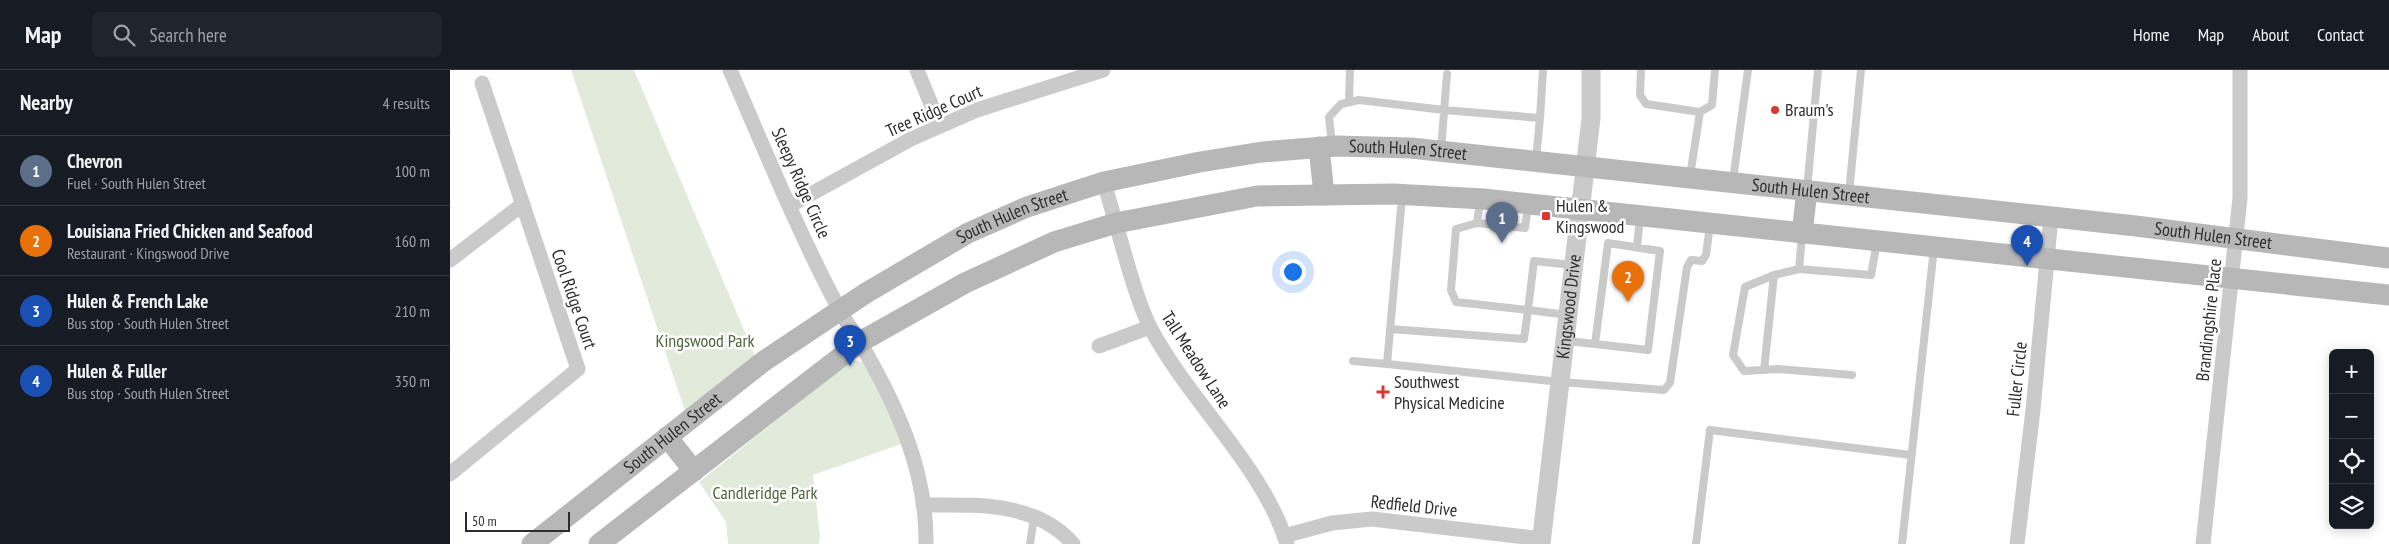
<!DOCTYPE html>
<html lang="en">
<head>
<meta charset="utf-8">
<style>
	body { margin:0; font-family:"PT Sans Narrow",sans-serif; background:#20242c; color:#f1f3f6 }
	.controls { position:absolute; right:15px; bottom:15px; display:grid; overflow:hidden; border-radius:8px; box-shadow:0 2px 12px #0003 }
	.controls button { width:45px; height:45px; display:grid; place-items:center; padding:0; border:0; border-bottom:1px solid #363941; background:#171b24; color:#f1f3f6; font:25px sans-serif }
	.scale { position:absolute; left:15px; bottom:12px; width:105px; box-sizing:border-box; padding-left:5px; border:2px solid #2d2d2d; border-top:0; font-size:14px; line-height:18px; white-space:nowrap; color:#2d2d2d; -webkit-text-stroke:4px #fff; paint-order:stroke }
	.you { position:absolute; left:842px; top:201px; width:18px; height:18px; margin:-12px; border:4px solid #fff; border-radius:50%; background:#1a73e8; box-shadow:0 0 0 8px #1a73e833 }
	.badge { display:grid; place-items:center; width:32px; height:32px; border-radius:50%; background:#de3535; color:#fff; font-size:16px; font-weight:700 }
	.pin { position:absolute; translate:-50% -41px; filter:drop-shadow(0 1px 2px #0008) }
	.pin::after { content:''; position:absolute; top:26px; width:18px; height:15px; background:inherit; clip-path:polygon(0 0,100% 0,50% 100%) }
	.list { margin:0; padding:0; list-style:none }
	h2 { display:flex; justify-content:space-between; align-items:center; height:65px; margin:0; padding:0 20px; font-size:21px }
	h2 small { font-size:16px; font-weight:400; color:#9ea1a6 }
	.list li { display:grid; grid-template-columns:32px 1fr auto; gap:15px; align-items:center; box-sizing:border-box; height:70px; padding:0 20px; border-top:1px solid #363941 }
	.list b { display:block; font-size:19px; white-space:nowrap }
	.list p { margin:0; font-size:16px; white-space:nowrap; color:#9ea1a6 }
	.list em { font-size:16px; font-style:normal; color:#9ea1a6 }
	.icon { flex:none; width:28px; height:28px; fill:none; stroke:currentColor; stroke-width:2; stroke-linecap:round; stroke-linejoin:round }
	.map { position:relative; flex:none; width:1939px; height:474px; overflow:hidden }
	header { display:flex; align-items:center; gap:30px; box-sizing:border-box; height:70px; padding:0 25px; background:#171b24; border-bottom:1px solid #363941 }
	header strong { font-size:24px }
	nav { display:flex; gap:28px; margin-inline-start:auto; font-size:18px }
	.search { width:350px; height:45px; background:#20242c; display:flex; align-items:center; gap:12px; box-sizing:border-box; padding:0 18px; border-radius:8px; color:#9ea1a6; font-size:19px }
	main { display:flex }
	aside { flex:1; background:#171b24 }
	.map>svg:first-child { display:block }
</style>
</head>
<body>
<header>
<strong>Map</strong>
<div class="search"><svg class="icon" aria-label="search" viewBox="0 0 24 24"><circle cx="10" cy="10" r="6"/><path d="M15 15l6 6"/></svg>Search here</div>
<nav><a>Home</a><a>Map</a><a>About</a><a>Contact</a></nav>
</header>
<main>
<aside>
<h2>Nearby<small>4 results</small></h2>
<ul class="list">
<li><span class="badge" style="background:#5c6f8a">1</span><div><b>Chevron</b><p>Fuel · South Hulen Street</p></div><em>100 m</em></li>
<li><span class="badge" style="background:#e8710a">2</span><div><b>Louisiana Fried Chicken and Seafood</b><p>Restaurant · Kingswood Drive</p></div><em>160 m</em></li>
<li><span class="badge" style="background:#1a4fb4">3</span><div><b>Hulen &amp; French Lake</b><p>Bus stop · South Hulen Street</p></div><em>210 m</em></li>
<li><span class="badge" style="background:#1a4fb4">4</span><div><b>Hulen &amp; Fuller</b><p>Bus stop · South Hulen Street</p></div><em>350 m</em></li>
</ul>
</aside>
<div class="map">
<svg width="1939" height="474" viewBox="0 0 1939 474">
	<rect width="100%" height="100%" fill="#fff"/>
	<path fill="#e2eadb" d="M121 0H184L305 286 235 341Z
		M402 290 415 292 454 373 363 405 370 466 369 474H278L276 452 249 412Z"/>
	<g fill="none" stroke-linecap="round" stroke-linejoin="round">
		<path stroke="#cacaca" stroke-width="8" d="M1191 0 1190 25 1196 34 1250 42
			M899 32 900 0
			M1090 48 1093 0
			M882 75 879 47 891 34 909 30 994 40 1090 48 1086 89
			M991 80 997 4
			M1240 106 1250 42 1262 35 1265 0
			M1283 110 1298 0
			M1357 120 1368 0
			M1399 123 1411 0
			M952 127 937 294 1111 312 1214 320 1220 313 1237 197 1241 190 1252 191 1256 185 1260 155
			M1030 131 1027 153 1075 158 1078 136
			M1352 166 1349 199 1324 205 1295 217 1283 285 1294 301 1328 299 1402 305
			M1158 173 1210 181 1198 280 1145 274Z
			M1187 177 1190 147
			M1349 199 1421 205 1427 172
			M1118 245 1078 240 1084 191 1123 195
			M940 259 1074 269 1078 240 1006 232 1001 220 1006 159 1027 153
			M1117 271 1145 274
			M903 291 937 294
			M1314 300 1324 205
			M580 474 584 447
			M1246 474 1260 360 1461 385
			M1452 474 1484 178"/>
		<path stroke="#cacaca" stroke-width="15" d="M280 0C315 80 348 162 389 239 395 251 404 262 411 274 447 336 477 401 476 474
			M467 0 490 56
			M654 112C662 140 670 168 678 196 684 216 690 237 700 257 738 330 813 396 837 474
			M339 136 461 69 527 40 653 0
			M0 190 73 134
			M649 276 700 257
			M0 404 128 299 32 13
			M473 435C525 435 586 431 623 474
			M834 466 882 453 922 449 1092 469
			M1567 474 1583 340 1601 147
			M1753 474 1790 128V0"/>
		<path stroke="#cacaca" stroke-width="19" id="s1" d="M1091 474 1141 48V0"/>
		<g stroke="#b7b7b7" stroke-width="21">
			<path d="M869 77 874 125"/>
			<path d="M1352 164 1357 120"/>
			<path d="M217 367 244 401"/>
			<path id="s2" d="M82 474 314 291 416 223 518 163 577 137 654 112 750 92 812 82 887 76 961 78 1686 156 1939 188"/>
			<path d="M149 474 410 272 515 213 604 172 666 153 807 126 944 124 1033 129 1939 225"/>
		</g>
	</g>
	<g fill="#de3535" stroke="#fff" stroke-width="2">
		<circle cx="1325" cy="40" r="5"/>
		<rect x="1091" y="141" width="10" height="10" rx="2.5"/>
		<path d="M930.5 314.5h5v5h5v5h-5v5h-5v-5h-5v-5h5z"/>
	</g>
	<g text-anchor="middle" stroke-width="5" stroke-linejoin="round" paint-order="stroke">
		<g font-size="18" fill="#2d2d2d" stroke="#fff" text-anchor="start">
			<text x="1335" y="46">Braum's</text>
			<text x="1106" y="142">Hulen &amp;<tspan x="1106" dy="21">Kingswood</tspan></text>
			<text x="944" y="318">Southwest<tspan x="944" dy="21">Physical Medicine</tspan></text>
		</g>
		<g font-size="18" fill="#2d2d2d" stroke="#fff">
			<text transform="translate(484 41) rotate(-24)" y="6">Tree Ridge Court</text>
			<text dy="6" stroke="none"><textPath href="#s2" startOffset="989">South Hulen Street</textPath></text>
			<text transform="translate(351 113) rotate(66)" y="6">Sleepy Ridge Circle</text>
			<text dy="6" stroke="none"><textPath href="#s2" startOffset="1394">South Hulen Street</textPath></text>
			<text dy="6" stroke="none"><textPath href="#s2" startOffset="584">South Hulen Street</textPath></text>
			<text dy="6" stroke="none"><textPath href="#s2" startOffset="1799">South Hulen Street</textPath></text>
			<text transform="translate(124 229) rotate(71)" y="6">Cool Ridge Court</text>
			<text dy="6" stroke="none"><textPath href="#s1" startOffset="239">Kingswood Drive</textPath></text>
			<text transform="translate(1759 250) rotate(-84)" y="6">Brandingshire Place</text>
			<text transform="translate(746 290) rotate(57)" y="6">Tall Meadow Lane</text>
			<text transform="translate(1567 309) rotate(-84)" y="6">Fuller Circle</text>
			<text dy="6" stroke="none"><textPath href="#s2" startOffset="179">South Hulen Street</textPath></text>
			<text transform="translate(964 436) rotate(6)" y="6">Redfield Drive</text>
		</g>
		<g font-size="18" fill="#4d663c" stroke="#fff">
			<text x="255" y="277">Kingswood Park</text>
			<text x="315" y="429">Candleridge Park</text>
		</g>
	</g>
</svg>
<div class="controls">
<button>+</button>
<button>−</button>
<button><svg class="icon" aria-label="locate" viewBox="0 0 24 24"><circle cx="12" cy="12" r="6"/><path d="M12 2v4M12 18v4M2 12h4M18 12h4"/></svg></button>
<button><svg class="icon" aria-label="layers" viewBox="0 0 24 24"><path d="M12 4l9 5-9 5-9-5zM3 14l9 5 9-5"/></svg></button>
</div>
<div class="scale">50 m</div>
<div class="you"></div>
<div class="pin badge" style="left:1052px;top:173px;background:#5c6f8a">1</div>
<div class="pin badge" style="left:1178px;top:232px;background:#e8710a">2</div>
<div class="pin badge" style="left:400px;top:296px;background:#1a4fb4">3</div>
<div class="pin badge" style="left:1577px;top:196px;background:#1a4fb4">4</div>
</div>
</main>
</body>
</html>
